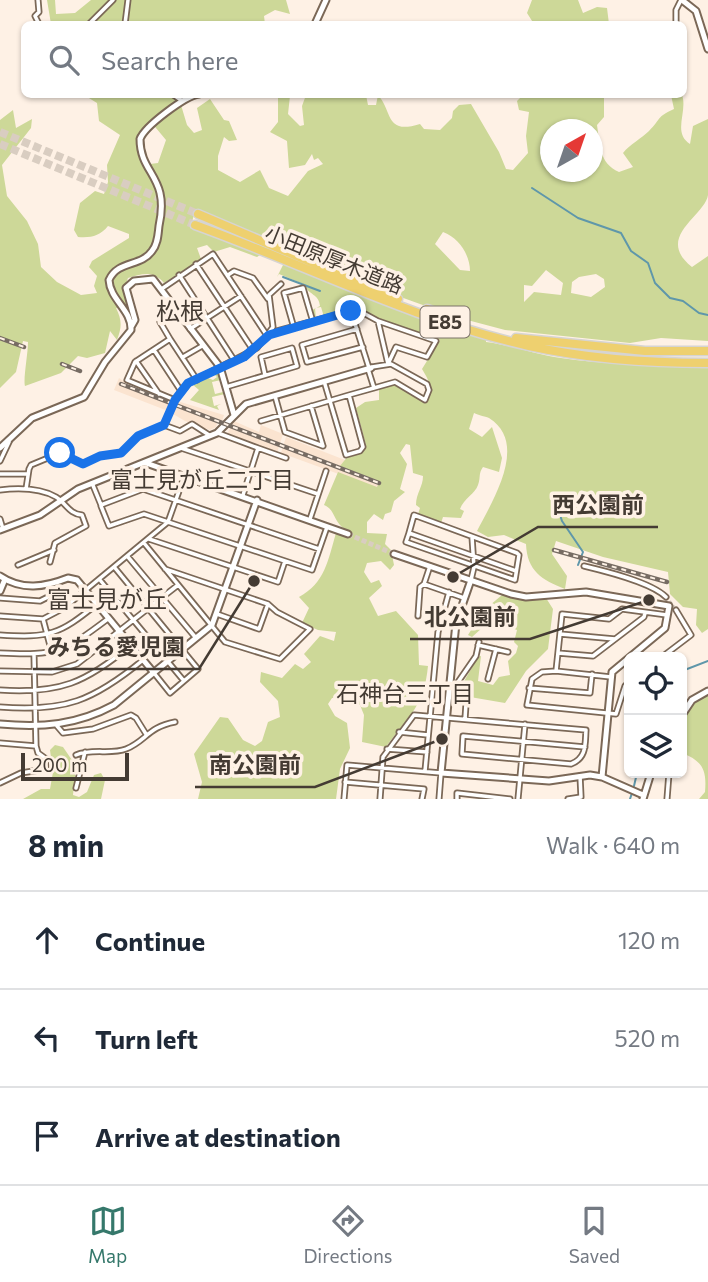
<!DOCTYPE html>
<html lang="en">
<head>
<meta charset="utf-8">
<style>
	body { margin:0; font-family:Commissioner,"Noto Sans JP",sans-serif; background:#f6f6f7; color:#1f2937 }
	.controls { position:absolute; right:21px; bottom:21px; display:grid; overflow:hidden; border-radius:10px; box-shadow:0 2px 5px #0004 }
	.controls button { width:63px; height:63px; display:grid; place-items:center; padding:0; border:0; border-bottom:2px solid #e0e1e3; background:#fff; color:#1f2937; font:35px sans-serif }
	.compass { position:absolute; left:540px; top:119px; width:63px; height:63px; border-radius:50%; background:#fff; box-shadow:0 2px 5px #0004; rotate:40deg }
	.scale { position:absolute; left:21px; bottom:18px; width:108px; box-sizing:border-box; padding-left:7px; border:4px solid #443b33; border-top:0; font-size:19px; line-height:24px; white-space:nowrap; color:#443b33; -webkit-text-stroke:5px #fef1e5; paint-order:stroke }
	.stop { position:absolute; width:21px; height:21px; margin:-16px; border:5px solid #1a73e8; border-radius:50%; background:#fff }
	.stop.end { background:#1a73e8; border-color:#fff; box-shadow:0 2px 7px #0008 }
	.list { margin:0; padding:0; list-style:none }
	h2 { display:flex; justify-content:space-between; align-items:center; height:91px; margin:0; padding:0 28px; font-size:30px }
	h2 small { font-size:23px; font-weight:400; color:#747a83 }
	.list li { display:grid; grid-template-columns:46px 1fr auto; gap:21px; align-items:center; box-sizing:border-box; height:98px; padding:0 28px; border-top:2px solid #e0e1e3 }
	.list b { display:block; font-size:26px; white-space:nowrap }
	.list em { font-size:23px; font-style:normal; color:#747a83 }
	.icon { flex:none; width:38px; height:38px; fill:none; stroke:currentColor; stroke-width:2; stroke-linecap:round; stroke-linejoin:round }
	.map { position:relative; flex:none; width:708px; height:799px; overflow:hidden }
	.search { position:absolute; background:#fff; box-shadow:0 2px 5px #0004; left:21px; right:21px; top:21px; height:77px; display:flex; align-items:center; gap:18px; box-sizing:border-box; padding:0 24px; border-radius:10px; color:#747a83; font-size:26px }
	.sheet { height:385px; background:#fff }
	nav { display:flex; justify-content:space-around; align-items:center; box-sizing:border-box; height:98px; border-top:2px solid #e0e1e3; background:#fff; font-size:19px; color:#747a83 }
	nav a { display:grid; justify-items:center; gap:4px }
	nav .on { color:#35786b }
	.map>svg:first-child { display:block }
</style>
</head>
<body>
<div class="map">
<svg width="708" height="799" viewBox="0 0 708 799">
	<rect width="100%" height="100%" fill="#fef1e5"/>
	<path fill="#fbe4d0" d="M119 378 134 388 171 402 168 411 114 390Z
		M177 401 224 415 222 421 218 420 216 427 210 430 185 421 173 414Z
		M234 421 259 432 261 425 283 434 277 453 226 436Z
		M286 437 345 460 341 466 379 481 377 488 281 453Z"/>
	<path fill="#cdd898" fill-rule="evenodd" d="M47 0H55L56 14 75 13 91 0H286L290 14 275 10 264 16 265 24H222L217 21 210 24H51Z
		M532 0H578L583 13 597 7 607 8 609 24H534L527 13Z
		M84 95H178L187 125 194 133 202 130 197 108 210 99 224 120 229 121 237 140 229 141 224 137 218 156V170L240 182 260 170 269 188 288 196 308 171 323 164 318 158 314 160 312 154 305 165 289 168 287 141 270 132 278 122V95L290 96 288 114 300 126 304 125 302 106 306 95 329 98 331 95H366L368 105H376L378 95C393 112 385 135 420 124L424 129 440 130 452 118 453 111 459 105 471 104 499 152 506 169 513 170 528 153 526 136 529 112 519 110 517 101 523 95H604V117L597 125C600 145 599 163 619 172L633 167 623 153C630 144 641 139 649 131 661 119 656 117 674 109L671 95H682C688 111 672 133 690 144L693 126 708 119C708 144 708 171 708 195 705 216 654 237 692 267L708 256V341L661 338 630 343 505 330 456 317 384 291 202 211 194 215 190 228 263 253 257 257 230 247 214 252 207 245 197 248 201 259 164 283C153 270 142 274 128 278L123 291 132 316 126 309 116 308C122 320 122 327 117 340L110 331 105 353 87 358 78 356 61 373 25 386C23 379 28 354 28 342L23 341 16 372 0 388V120L13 110 16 128 32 119 31 128 2 165 7 196 27 221 38 244 41 267 57 282 81 295 97 293 94 286 97 276 89 267 92 261 129 238V234L108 226C100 236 91 238 78 237L74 230 80 203 95 191 104 194 108 182 107 165 120 135 99 121 97 103ZM151 122 166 140 158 163 142 165 136 139ZM550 130H592V172H550ZM443 232C459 238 470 255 470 271L460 270 435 244ZM546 270 563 283 561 295 534 292 524 302V285L532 286ZM596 274 604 279 605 287 591 297 571 293 572 282 579 277Z
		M285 261 486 338V342C511 345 536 355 561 358 610 365 658 366 708 365V629L702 633 696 625 697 609 683 607 670 594 668 572 603 557 556 541 552 554 567 576 565 589C542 580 527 571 526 544L504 535 488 537 477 531C493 500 529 443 489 418 487 417 478 415 474 413L469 429 482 437 492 427 502 458 499 472 483 467C478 474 481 477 478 485 475 494 464 498 460 509L464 511 461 518 443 517 441 523 418 514 420 508 416 505C416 493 423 487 423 476L413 473 410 445 406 444 400 453 407 464 400 489 405 492 394 501 391 512 385 514 383 520 374 514 367 522V533L387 534 385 544 391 550 394 565 390 570 381 561 367 563 364 572 371 583 379 580 382 586 369 598 378 616 396 611 418 635 419 665 428 666C424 707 409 715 386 747L362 742 364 715 360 705 345 698H332L328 704 335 716 347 723 350 748 340 769 336 799H198L202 782 194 754 220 717 228 718 243 740 255 746 262 741 268 722 280 717 278 701 260 682 261 672 282 678 295 664 303 669 311 662 304 654 320 636 334 641 336 632 318 630 302 623 309 608 299 597C325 583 328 560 336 533H344L345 529C333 522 336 510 324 505L338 472 377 487 379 482 340 466 348 456 361 453 366 445 356 408 365 402 379 400V389L394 385 425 402C436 392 428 379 422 369L440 340 378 319 349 303 342 304V311L324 317 321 307 315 308 316 319 314 318 312 310 320 306C319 294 309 295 305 286L320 291 279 274 277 277Z
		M219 372 221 380 212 382 215 394 223 392V389L225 394 212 397 214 406 221 404 217 406 219 410 190 400 199 390 192 384 208 378 213 380 217 377 214 374Z
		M502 595 524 600 546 598 553 609 548 649 526 671 505 703 470 697 463 683 478 657 481 656 478 681 493 685 499 677 510 675 508 661 516 653 518 646 514 642 517 630 491 620 472 637 468 635 483 611Z
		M708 692V799H699L705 792C707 769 702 761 682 753V706L693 703Z
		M55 745 63 747 76 766 73 795 79 797 87 792 94 775 101 773 105 780 101 799H23L41 789H50L53 772 50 750Z"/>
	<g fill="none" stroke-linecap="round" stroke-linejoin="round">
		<path stroke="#5f97aa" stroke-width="2" d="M532 188 578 218 621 233 631 251 648 263 655 283 670 298 683 301 699 313 708 315
			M283 277 320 291
			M349 304 364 310
			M565 506 560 515 562 521 583 552 578 565
			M682 671 708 661
			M634 786 637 773
			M630 799 632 793"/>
		<path stroke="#d9cdc1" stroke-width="3.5" stroke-dasharray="3.5 2" stroke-linecap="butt" d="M666 597 676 610"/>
		<path stroke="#d9cdc1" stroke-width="5" stroke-dasharray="5 2.5" stroke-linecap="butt" d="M348 534 394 554"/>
		<path stroke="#d9cdc1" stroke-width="8" stroke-dasharray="8 4" stroke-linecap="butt" d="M0 132 198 214
			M0 144 195 225"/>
		<defs>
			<path id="street" d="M38 0 39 12 35 16 39 24
				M89 24 113 0
				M125 24 128 0
				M676 24V10L681 0
				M172 94 181 100
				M196 264 253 350
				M179 275 234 360
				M228 275 234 271 253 278 268 299
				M163 288 213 254 266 334 351 311 369 368
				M175 310 160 322 170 339 135 362 127 380 175 400 189 383 257 348 273 327 269 295 281 284
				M351 311 356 309 378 321 436 341 427 357 396 347 388 364
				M378 321 388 364
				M294 328 284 293 303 288 313 322
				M190 329 241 296
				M357 329 302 345 307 362 363 347
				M170 339 197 380
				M154 350 181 391
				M183 357 202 346
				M136 361 159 394
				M372 367 391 364 427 384 429 390 425 400 395 382 374 388
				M324 381 346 455 360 451 363 447 349 395 374 388 368 369
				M226 387 297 366 292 348 261 357 265 375
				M275 396 285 432 323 446
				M174 401 164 425 180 431 192 424 209 435
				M311 406 323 446
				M261 421 349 395
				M218 433 258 448 243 495
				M181 448 318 494
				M258 448 286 458
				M0 461 9 442
				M0 474H27
				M92 483 101 505 143 489 319 549
				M26 489 29 469 31 465 60 453 83 464 100 456 121 453 138 436 164 425
				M0 490C17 488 40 488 56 497 66 503 69 514 82 515L86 526 55 543 50 562
				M101 506 109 526 144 514 285 561
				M0 519 3 529
				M310 519 326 471
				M409 533 414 515 517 553 519 555 515 580 406 542 409 533 516 571
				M149 539 278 582 285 561 312 570 327 527
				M144 543 225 642 280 659 310 629 277 612 268 604 165 569
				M128 557 196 638
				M18 565 54 550
				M430 566 424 584 464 598
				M584 566C605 571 651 582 666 597
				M115 568 198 669 170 693 154 673
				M100 580 184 681
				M471 580 474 567 472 537
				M0 598 40 601 52 595 64 608
				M217 614 259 629 268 604
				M0 616 43 619 64 608 168 522 184 477
				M418 616 420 587 424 584
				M43 619 52 653
				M560 634 615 639
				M0 635C49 638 59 635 97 604
				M478 645 508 652
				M0 653C57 656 64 652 109 618
				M558 653 593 656 644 617 645 613
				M662 657 691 635 676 610
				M0 671 52 672 77 664 178 585
				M556 671 542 672 532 679 527 705 616 714 625 686 629 682
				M611 677 556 671 562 614 609 619 622 609 667 615
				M488 679 496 649
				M529 688 590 693 592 674
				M0 690C59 694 86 683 131 645
				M0 707C65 712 93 701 143 660
				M465 719 466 704 458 682 476 656 479 642
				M57 726 63 733 93 729 131 715 136 718 146 734
				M399 732 428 735
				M0 743 36 746 34 655
				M387 749 427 752
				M76 755C92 748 111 755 126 749 146 741 148 727 175 722
				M425 771 438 632 449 592
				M345 782 424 789 422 799
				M0 783 21 773 46 769 45 758 38 753 36 746
				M76 788 85 752
				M344 799 347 765 441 773 439 799
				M380 799 383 757 414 715 586 730C585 744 587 758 571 764L462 754 463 736 585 747
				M457 799V793L510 799
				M518 799 525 724
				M568 799 581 797 580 776
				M667 799 669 773"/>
			<path id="secondary" d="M682 0 696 11 708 49
				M315 24 326 0
				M131 327 135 320 126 288 134 281 153 279 220 367 234 415
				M0 448 32 418 84 397 105 362 131 330C132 310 110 300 109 280 118 260 141 267 152 251 158 244 158 234 159 226 170 176 140 175 140 139 145 126 185 96 199 94
				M146 463 348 534
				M0 530 40 515 78 489 217 433 246 404 371 368
				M394 554 511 594 526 597 586 592 669 606 665 628 612 672 602 777
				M0 576C22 591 45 587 68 578L77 580 154 673
				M471 580 456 623 441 773 549 781 590 775 602 777 643 795
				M0 591 5 579
				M682 715 692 700 708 691
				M0 724C42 728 77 725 114 705L212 625 257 500
				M643 799 651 773"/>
			<path id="highway" d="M198 214 398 299
				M195 225C306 265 413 320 529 346 588 359 647 363 708 363
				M427 309 454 319
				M516 338 645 351H708"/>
		</defs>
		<use href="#street" stroke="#7b6857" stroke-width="7"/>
		<use href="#secondary" stroke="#7b6857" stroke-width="9"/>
		<use href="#highway" stroke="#d6d4d2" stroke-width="11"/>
		<use href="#street" stroke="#fff" stroke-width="3.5"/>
		<use href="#secondary" stroke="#fff" stroke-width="5"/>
		<use href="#highway" stroke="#eed06f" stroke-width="8"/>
		<defs>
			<path id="rail" d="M0 338 24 347
				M62 364 80 371
				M121 384 379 483
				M554 550 667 582"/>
		</defs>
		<use href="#rail" stroke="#776c63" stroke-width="4.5"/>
		<use href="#rail" stroke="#fef1e5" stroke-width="2" stroke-dasharray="5" stroke-linecap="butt"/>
	</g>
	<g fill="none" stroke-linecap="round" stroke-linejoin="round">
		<path stroke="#1a73e8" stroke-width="9" d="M60 453 83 464 100 456 121 453 138 436 164 425 175 400 188 383 244 357 269 335 351 311"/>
	</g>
	<g text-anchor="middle" stroke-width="7" stroke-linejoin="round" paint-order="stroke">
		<rect fill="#fef1e5" stroke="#7c7268" stroke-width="2" x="420.5" y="306.5" width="49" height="31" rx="5"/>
		<g font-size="19" font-weight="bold" fill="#443b33">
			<text x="445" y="329">E85</text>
		</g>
		<g font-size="21" fill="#443b33" stroke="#fef1e5">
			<text transform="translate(334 260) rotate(22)" y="7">小田原厚木道路</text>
		</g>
		<g font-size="23" fill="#443b33" stroke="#fef1e5">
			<text x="202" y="488">富士見が丘二丁目</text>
			<text x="405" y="702">石神台三丁目</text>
		</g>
		<g font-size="24" fill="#443b33" stroke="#fef1e5">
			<text x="180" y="320">松根</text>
			<text x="107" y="608">富士見が丘</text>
		</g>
	</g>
	<path fill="none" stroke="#443b33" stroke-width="2.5" d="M453 577L538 527H658M649 600L530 639H410M254 581L199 669H33M442 739L315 787H195"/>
	<g fill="#443b33" stroke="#fef1e5" stroke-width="2.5">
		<circle cx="453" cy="577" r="7"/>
		<circle cx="649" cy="600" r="7"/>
		<circle cx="254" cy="581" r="7"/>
		<circle cx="442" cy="739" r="7"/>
	</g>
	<g font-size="23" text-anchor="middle" font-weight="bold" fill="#443b33" stroke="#fef1e5" stroke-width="7" stroke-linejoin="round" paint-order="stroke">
		<text x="598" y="513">西公園前</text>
		<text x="470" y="625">北公園前</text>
		<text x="116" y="655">みちる愛児園</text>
		<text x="255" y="773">南公園前</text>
	</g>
</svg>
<div class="controls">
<button><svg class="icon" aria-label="locate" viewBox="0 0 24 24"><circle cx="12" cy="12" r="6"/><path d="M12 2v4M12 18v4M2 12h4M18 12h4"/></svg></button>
<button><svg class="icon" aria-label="layers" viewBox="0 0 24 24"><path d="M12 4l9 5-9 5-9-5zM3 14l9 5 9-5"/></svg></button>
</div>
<svg class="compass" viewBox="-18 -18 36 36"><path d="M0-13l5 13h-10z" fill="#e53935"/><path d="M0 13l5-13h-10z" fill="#747a83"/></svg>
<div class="scale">200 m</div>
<div class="stop" style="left:60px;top:453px"></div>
<div class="stop end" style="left:351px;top:311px"></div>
<div class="search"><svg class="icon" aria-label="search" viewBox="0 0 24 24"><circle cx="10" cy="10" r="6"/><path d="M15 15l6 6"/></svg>Search here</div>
</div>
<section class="sheet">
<h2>8 min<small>Walk · 640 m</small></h2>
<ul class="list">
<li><svg class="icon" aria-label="ahead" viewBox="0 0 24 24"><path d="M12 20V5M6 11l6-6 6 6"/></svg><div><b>Continue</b></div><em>120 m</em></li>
<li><svg class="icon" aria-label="left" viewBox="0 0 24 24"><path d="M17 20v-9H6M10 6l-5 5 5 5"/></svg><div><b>Turn left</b></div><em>520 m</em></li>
<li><svg class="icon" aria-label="arrive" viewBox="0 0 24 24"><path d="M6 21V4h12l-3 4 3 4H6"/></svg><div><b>Arrive at destination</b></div></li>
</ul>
</section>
<nav>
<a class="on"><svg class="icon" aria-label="map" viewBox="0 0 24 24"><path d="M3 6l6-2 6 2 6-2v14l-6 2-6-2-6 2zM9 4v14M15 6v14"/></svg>Map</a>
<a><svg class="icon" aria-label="directions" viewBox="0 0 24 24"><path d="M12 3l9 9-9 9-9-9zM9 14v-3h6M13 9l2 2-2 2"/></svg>Directions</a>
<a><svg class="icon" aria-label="saved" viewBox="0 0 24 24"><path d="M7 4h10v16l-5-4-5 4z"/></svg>Saved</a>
</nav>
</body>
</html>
